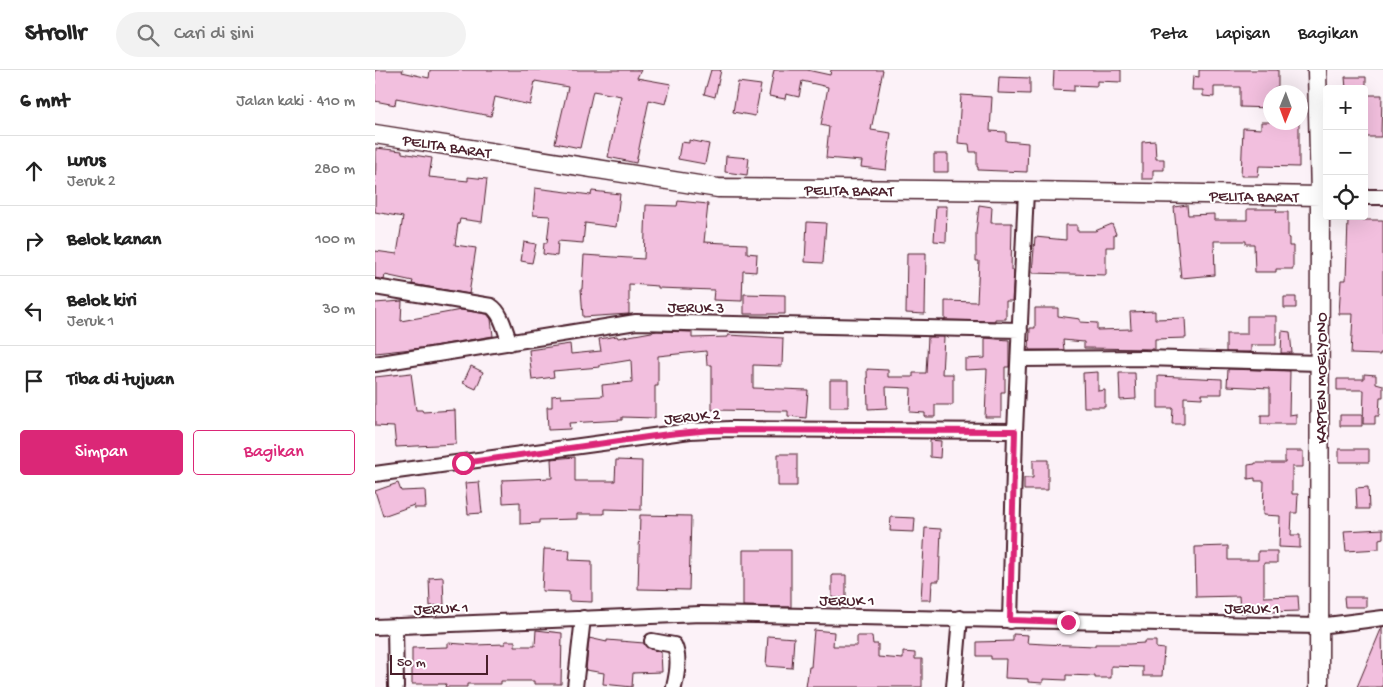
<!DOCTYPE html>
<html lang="id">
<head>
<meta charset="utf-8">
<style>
	body { margin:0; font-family:"Gochi Hand",sans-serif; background:#f2f2f2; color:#222 }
	.controls { position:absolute; right:15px; top:15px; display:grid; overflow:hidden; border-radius:5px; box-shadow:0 5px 20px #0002 }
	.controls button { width:45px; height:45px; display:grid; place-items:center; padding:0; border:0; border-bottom:1px solid #e0e0e0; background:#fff; color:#222; font:25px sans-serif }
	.compass { position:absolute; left:888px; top:15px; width:45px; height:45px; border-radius:50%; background:#fff; box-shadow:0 5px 20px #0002; rotate:181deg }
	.scale { position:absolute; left:15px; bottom:12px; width:98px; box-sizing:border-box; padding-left:5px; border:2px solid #4a1f2b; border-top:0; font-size:14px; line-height:18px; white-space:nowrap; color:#4a1f2b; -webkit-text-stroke:4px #fff; paint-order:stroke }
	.stop { position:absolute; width:15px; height:15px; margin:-11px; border:4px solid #db2777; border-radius:50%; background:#fff }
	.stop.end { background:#db2777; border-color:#fff; box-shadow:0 1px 5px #0008 }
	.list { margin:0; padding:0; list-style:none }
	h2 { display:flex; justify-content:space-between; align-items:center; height:65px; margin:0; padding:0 20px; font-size:21px }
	h2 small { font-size:16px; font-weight:400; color:#767676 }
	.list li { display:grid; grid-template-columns:32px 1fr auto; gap:15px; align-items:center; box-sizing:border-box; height:70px; padding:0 20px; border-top:1px solid #e0e0e0 }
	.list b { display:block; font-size:19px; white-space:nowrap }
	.list p { margin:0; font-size:16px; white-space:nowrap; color:#767676 }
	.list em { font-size:16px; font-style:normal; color:#767676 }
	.actions { display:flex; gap:10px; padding:15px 20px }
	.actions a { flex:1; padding:11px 0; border:1px solid #db2777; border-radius:5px; text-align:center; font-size:18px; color:#db2777 }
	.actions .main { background:#db2777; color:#fff }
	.icon { flex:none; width:28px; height:28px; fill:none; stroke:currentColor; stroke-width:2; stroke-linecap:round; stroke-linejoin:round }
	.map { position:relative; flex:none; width:1008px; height:617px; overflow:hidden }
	header { display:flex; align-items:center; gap:30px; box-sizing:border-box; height:70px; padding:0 25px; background:#fff; border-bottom:1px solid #e0e0e0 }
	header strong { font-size:24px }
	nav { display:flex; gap:28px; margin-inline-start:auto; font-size:18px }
	.search { width:350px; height:45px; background:#f2f2f2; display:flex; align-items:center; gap:12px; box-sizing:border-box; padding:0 18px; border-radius:28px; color:#767676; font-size:19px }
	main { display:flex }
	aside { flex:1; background:#fff }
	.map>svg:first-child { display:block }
</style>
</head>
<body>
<header>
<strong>Strollr</strong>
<div class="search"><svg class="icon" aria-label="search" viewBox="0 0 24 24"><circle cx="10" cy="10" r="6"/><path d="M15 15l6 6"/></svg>Cari di sini</div>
<nav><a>Peta</a><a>Lapisan</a><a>Bagikan</a></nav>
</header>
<main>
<aside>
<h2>6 mnt<small>Jalan kaki · 410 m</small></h2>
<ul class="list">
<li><svg class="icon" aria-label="ahead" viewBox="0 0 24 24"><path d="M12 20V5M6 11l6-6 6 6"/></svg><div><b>Lurus</b><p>Jeruk 2</p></div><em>280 m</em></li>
<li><svg class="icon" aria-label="right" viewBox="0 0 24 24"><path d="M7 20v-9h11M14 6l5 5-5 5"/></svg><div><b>Belok kanan</b></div><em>100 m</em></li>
<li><svg class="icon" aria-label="left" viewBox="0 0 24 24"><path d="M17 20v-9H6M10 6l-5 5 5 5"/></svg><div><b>Belok kiri</b><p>Jeruk 1</p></div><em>30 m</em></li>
<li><svg class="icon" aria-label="arrive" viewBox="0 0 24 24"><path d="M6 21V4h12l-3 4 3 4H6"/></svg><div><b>Tiba di tujuan</b></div></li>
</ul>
<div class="actions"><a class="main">Simpan</a><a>Bagikan</a></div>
</aside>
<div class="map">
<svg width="1008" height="617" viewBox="0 0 1008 617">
	<rect width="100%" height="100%" fill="#fcf2f8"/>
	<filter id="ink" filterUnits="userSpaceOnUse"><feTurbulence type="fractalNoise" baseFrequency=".02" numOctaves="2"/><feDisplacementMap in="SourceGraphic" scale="10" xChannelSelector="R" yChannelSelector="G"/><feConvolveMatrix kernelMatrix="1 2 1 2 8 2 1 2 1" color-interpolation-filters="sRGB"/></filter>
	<g filter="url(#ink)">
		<path fill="#f2bfde" stroke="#4a1f2b" d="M0 0H28L27 2 54 8 55 0H266L262 8 296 14 291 34 274 30 261 93 233 87 246 26 218 21 205 78 180 73 193 17 160 11 155 35 120 27 116 46 21 28 20 35 0 31Z
			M336 0H346L340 27 329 24Z
			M399 0H432L455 5 456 0H508L496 60 516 63 511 100 486 97 487 91 451 88 454 57 446 55 453 17 427 11 424 27 411 24 410 29 394 26Z
			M679 0H746V12L722 11V16L699 15V21L678 20Z
			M824 0H903V17H900V22H896V38L865 37V17H839V27L828 26V20H817L818 6 824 7Z
			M624 7 655 8V24L623 23Z
			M970 7H991V19H971Z
			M363 12 386 15 380 46 358 42Z
			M586 25 617 27 615 61 631 62V71L653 73 652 102 603 100V97H602V82H595L594 74 583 73Z
			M989 25H1007L1006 67H989Z
			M886 52H924V97L884 96 883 106H866L868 58 886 59Z
			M314 70 334 74 330 94 303 89 306 72 314 73Z
			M780 71 781 89H789V100H778V109H767V72Z
			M1 78 27 81V83L57 88 54 107 93 111V107L112 109 107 152 85 149 84 154H83L80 175 101 178 94 224 37 214 38 211 10 205 9 210 0 208V181L22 184 28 147 0 142Z
			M559 84H573V102H559Z
			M351 86 374 88 372 105 350 102Z
			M160 118 216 125 217 121 245 124 241 157 210 153 208 173 183 171 182 186 168 184 169 173H172L175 146 158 145Z
			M303 131 333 134 329 172 372 174V183L382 184 381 202 368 201 367 231 338 230 339 220 283 218V216L254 214V244L208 247 206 219H207L209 185 269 189 271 135 302 136Z
			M604 135 617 137 616 153H637L636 200H639L637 231H631V249H620V251L570 250V231L602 232 604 191H601V163Z
			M812 135 813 145 839 144V150H872V139H902L901 142H913V168H914V176H918V199H901V202H880L879 174H871V171H839L840 205 806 208 799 137Z
			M561 136H572L571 172 559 171Z
			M973 150H1008V283H1005V285L976 284 978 244H964L966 210H971Z
			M432 152 451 153 448 193 430 192Z
			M737 154 741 164 739 165V177H731V205L657 203 660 167 691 170V155H702V161H720Z
			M149 172 161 174 157 193 146 191Z
			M532 183H551L550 244 531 243Z
			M369 224 410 225V244H369Z
			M909 227H921V238H909Z
			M27 231 26 251 86 240 112 244 116 249 118 266 46 278 0 283V233Z
			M660 238H683V246L705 249V252L722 253V260L756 259 755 242 780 241V249L810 248 811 268 780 269V279L709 278V272L688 270 689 280H654L655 258H660Z
			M872 246H901V275H876V282H851V264H872Z
			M282 261 317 262V268L353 267V265L408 268 407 296 378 295V318L433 320 431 348 413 346V341L337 340V295H332L331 281 283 286V316H280V348L247 347V350L194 353 195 359 173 360 172 337H177V326L186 325V328L228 326 227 315 257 312 256 290 225 295V297L178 301 179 307 157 310 154 280 195 274 196 284 226 281 224 269 242 266 243 268Z
			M907 261 915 262 917 283H906Z
			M553 267H569L567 304H578V335H560V347H550V343L535 342 536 318 511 317 512 338 493 339 492 299 513 300V307H538V303H551Z
			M610 268 634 270V297H630V322H626V347H610L612 299 590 300V289L610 288Z
			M96 296 108 302 101 319 88 313Z
			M853 299 915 301 914 345 921 344V354H886V345H895V318L852 316Z
			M723 302V321L730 320V337H709L708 303Z
			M36 303 41 340H47L48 342 80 340 81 374 21 377 19 357 0 356V307Z
			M744 303H760L761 329 745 330Z
			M989 304 1001 305V313L1008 315V327H1005L1004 346H1000V354H988L989 320H962V309H989Z
			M783 306 847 309V324H827V328L809 327V354H797L798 338H783Z
			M455 310H473V337H455Z
			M965 345H987V356H965Z
			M555 370 566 371 565 388 555 387Z
			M964 379H994V392H964Z
			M910 381H928V397H917V424H923L922 443H917L916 465H925V478L904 477 905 446 888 445 889 411H880V408L873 409V395L880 394V393H910Z
			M403 384H422V416H403Z
			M200 387V411H240L241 390 267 391 266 440 229 439V444H202V449L164 450V453L145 454V432L128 433 127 410 177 408 176 389Z
			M658 390H673V420H649V408H658Z
			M104 412 107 443 93 444 90 413Z
			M23 413 26 421 50 420 51 438H39V435L8 446 0 421Z
			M993 417 994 439H982L981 418Z
			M265 445 316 446 314 520 263 519Z
			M516 447 540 448 539 462 515 461Z
			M550 458 566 459 564 511H557L556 530H546Z
			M1008 459V468L1004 469V479L971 481 969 461Z
			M853 476V490H883V481H902V493H889V527L923 526 924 541 865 543 864 526 821 527 820 477Z
			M169 479 195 480 194 490 217 491V532L194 531V522L167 521Z
			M368 480H416V537L368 536Z
			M457 505H471V528H457Z
			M68 507 69 535 55 536 54 508Z
			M969 527H991V537H970Z
			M1007 557 1008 617H982Z
			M161 560 187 563 186 614H159V611H126V614H92V617H70L71 614H37V578L73 577V573L100 575 130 574V571H140V576H160Z
			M439 560 459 562 458 576H482V566H497L498 574H503V587L528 589V582L540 583V589H547V617H431L434 597H436Z
			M638 564 653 565 652 573 669 574 720 576V574H754L769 573V571H781V578L789 579 787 606H768V597L736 596V608H720V606L691 605V610L668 609V613L653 612V609L630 608 631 589H616V586H602V572L638 571Z
			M393 566 419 568 417 598 391 596Z
			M214 568 232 572V570L269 573 275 579 286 582 287 602 258 603 257 617 228 614 229 603 211 600Z"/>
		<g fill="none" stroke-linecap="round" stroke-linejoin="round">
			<defs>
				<path id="minor" d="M989 127H1008
					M0 217 116 236C127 243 130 261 135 273
					M644 289 769 288 945 293
					M0 294 261 252 645 260
					M0 404 315 361 355 359 640 361
					M635 551 640 361 651 121
					M20 556 21 617
					M0 557 326 544 944 556 1008 548
					M277 571 299 575C305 587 302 605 299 617
					M200 617 208 548
					M579 617 585 548"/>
				<path id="tertiary" d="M942 0 945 126 944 617
					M0 64 343 118 651 121 945 126"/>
			</defs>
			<use href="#minor" stroke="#4a1f2b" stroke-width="18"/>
			<use href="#tertiary" stroke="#4a1f2b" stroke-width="21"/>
			<use href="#minor" stroke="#fff" stroke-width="14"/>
			<use href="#tertiary" stroke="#fff" stroke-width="18"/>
		</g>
	</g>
	<g fill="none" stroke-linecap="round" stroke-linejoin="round" filter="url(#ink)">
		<path stroke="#db2777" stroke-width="6" d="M88 393 294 364 336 360 640 361 635 550 693 552"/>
	</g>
	<g text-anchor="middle" stroke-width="4" stroke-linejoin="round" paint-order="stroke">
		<g font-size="16" fill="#4a1f2b" stroke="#fff">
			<text transform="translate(72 75) rotate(9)" y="6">PELITA BARAT</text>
			<text transform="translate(474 119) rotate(1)" y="6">PELITA BARAT</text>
			<text transform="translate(879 125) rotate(1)" y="6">PELITA BARAT</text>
			<text transform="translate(321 236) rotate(1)" y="6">JERUK 3</text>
			<text transform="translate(945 308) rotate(-90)" y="6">KAPTEN MOELYONO</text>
			<text transform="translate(317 345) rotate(-5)" y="6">JERUK 2</text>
			<text transform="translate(472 529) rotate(1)" y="6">JERUK 1</text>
			<text transform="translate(66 537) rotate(-2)" y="6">JERUK 1</text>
			<text transform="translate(877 537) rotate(1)" y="6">JERUK 1</text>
		</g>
	</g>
</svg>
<div class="controls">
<button>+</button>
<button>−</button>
<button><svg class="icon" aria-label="locate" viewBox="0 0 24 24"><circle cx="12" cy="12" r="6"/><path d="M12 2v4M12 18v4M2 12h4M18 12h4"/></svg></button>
</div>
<svg class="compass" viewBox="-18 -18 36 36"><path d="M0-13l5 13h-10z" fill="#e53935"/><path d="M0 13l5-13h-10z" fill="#767676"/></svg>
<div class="scale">50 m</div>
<div class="stop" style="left:88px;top:393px"></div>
<div class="stop end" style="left:693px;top:552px"></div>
</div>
</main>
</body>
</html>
